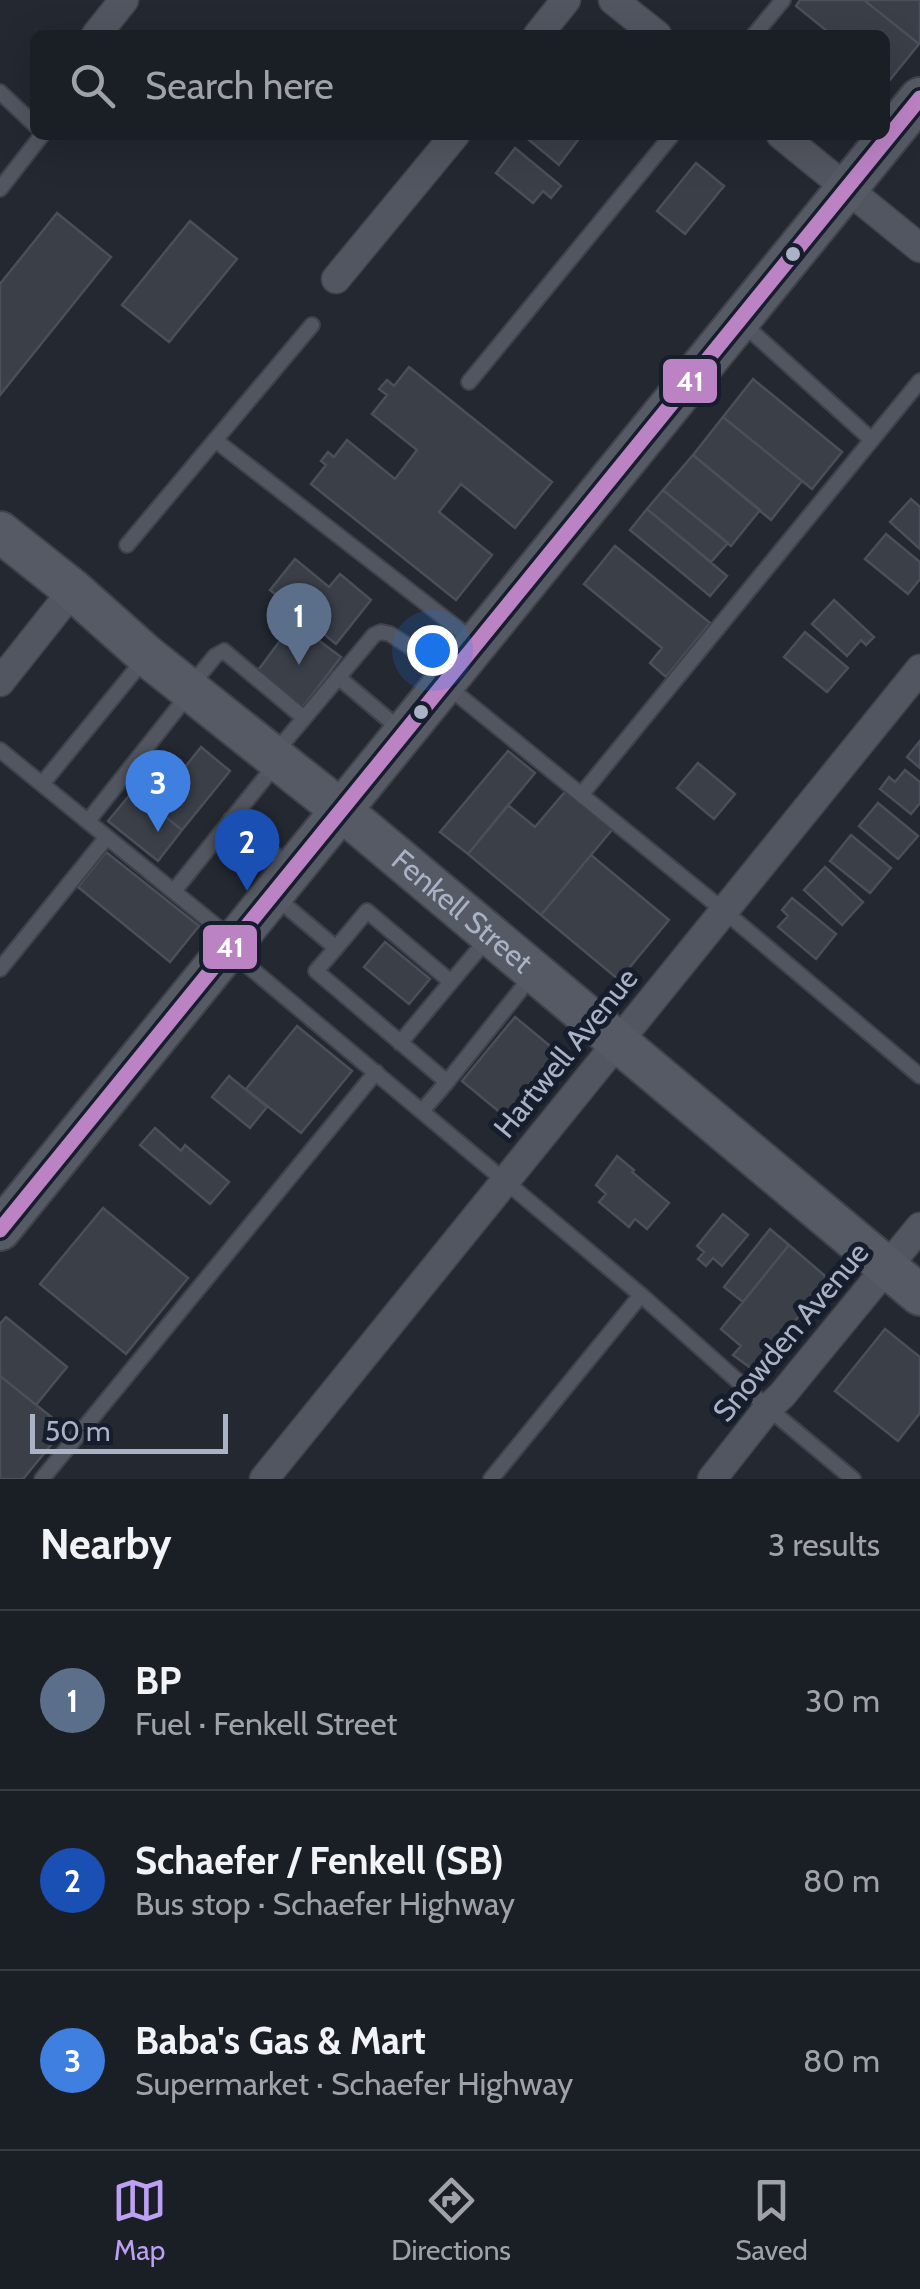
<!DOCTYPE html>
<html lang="en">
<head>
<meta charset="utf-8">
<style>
	body { margin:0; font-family:Cabin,sans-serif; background:#23272d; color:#f1f3f6 }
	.scale { position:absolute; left:30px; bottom:25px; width:198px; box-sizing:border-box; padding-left:10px; border:5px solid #aab2c5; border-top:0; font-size:28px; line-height:35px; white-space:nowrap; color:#aab2c5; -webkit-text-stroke:8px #161d2c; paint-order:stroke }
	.you { position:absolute; left:432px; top:650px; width:35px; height:35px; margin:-25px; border:8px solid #fff; border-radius:50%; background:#1a73e8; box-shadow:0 0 0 15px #1a73e833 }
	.badge { display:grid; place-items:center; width:65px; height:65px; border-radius:50%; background:#bca0f2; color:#fff; font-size:32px; font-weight:700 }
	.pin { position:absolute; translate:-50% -82px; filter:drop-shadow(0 2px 5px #0008) }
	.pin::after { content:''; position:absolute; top:52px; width:35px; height:30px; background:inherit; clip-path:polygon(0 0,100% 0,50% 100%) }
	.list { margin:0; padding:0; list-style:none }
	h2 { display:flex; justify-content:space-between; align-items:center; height:130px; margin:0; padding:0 40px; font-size:42px }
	h2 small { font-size:32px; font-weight:400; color:#9fa2a7 }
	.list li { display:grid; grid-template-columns:65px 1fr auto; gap:30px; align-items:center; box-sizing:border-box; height:180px; padding:0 40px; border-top:2px solid #383c42 }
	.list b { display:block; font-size:38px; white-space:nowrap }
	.list p { margin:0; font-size:32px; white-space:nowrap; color:#9fa2a7 }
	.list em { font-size:32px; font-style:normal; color:#9fa2a7 }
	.icon { flex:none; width:55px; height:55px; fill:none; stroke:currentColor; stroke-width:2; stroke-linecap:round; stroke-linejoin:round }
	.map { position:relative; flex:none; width:920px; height:1479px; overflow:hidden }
	.search { position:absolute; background:#1a1e25; box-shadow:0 10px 40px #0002; left:30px; right:30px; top:30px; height:110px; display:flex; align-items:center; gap:25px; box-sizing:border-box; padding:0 35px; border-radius:15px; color:#9fa2a7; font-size:38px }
	.sheet { height:670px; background:#1a1e25 }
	nav { display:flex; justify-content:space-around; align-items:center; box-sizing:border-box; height:140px; border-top:2px solid #383c42; background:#1a1e25; font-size:28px; color:#9fa2a7 }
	nav a { display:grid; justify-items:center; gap:5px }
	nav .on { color:#bca0f2 }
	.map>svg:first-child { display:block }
</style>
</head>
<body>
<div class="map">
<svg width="920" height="1479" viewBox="0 0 920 1479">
	<rect width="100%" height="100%" fill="#232831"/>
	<path fill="#3a3f48" stroke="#4a4f5a" stroke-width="2.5" d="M800 0H864L919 44 889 81 885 78V35H832L796 6Z
		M864 0H920V43L919 44Z
		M523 135H572L578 140 559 165Z
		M515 148 561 186 551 198 543 191 533 203 496 173Z
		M696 163 724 186 685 234 657 211Z
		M57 213 111 257 0 395V284Z
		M190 221 237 259 169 342 122 305Z
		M409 367 552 482 515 528 461 484 439 512 492 555 456 600 311 484 326 465 321 461 328 452 334 457 347 440 395 479 417 450 372 414 387 395 379 389 387 380 394 386Z
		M753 379 842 452 812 489 723 417Z
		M723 417 802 481 771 520 693 455Z
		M693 455 760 510 731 546 663 490Z
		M663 490 728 543 711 562 647 509Z
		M911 499 920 507V549L890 522Z
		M647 509 727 576 710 596 630 530Z
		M886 534 920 562V579L908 594 865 559Z
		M615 546 710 623 666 677 650 663 662 648 584 584Z
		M295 559 329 587 340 574 371 600 336 644 270 590Z
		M834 600 874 637 866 645 861 640 847 656 812 624Z
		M294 622 341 657 302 708 256 673Z
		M805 632 848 668 827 692 784 657Z
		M920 741V768L907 757Z
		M201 747 230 771 182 830 153 807Z
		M508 751 535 773 468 854 440 832Z
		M698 763 735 794 714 819 677 788Z
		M905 770 920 782V803L911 814 880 789 889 777 895 782Z
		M569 787 616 825 541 915 468 854 508 805 535 827Z
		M133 791 182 830 158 861 108 821Z
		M878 803 918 836 898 859 859 826Z
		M851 835 891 868 870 893 830 861Z
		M106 852 199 926 170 962 78 887Z
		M591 855 669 920 619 980 541 915Z
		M825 867 863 902 842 925 804 890Z
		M792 898 836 934 816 959 778 927 788 916 782 910Z
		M385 942 430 979 409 1004 364 967Z
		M515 1017 561 1055 508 1119 462 1081Z
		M297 1026 352 1071 301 1133 246 1089Z
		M229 1076 267 1107 250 1128 212 1097Z
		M155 1128 181 1151 185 1145 229 1182 210 1204 140 1145Z
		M617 1156 634 1170 632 1172 669 1203 647 1229 635 1219 629 1227 599 1202 606 1194 596 1185Z
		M103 1208 188 1278 126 1354 40 1284Z
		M723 1214 748 1235 722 1266 713 1258 706 1266 698 1259 704 1252 697 1246Z
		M770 1229 789 1245 743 1302 724 1287Z
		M789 1245 824 1275 827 1281 755 1371 733 1355 741 1346 721 1329Z
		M6 1317 67 1367 36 1405 0 1376V1324Z
		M885 1329 920 1357V1413L898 1441 835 1391Z
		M0 1376 65 1428 23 1479H0Z"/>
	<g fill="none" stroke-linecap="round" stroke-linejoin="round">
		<defs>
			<path id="lane" d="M754 35 783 0
				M0 92 35 125
				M0 189 42 135
				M740 321 872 440
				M469 382 672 135
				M215 440 473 640
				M127 545 312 325
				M338 677 402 731
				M446 685 723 910 920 1076
				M189 688 215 656 224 651 304 718
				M0 750 232 939
				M274 754 374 635 381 632 390 634 449 672
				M42 784 146 657
				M581 795 920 381
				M231 819 289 866
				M88 821 188 695
				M174 891 276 764
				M273 895 336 948 316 971 447 1082 422 1111
				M336 948 367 911 451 982 400 1043
				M229 950 641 1295 768 1408 853 1479
				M0 969 107 837
				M451 982 489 937
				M447 1082 531 977
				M42 1479 376 1072
				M491 1479 641 1295"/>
			<path id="street" d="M613 0 657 35
				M96 35 124 0
				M538 35 566 0
				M781 135 920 248
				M336 279 455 135
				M0 682 73 590
				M264 1479 920 669
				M712 1479 768 1408 782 1395 920 1227"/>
			<g id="secondary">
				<path id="s1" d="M0 532 73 590 147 656 341 810 920 1295"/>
				<path d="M0 1230 920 98"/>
			</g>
		</defs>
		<use href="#lane" stroke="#3f424a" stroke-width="18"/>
		<use href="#street" stroke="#3f424a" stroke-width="31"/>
		<use href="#secondary" stroke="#3f424a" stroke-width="44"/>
		<use href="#lane" stroke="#525660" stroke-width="14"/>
		<use href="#street" stroke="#525660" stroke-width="28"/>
		<use href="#secondary" stroke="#565a65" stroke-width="40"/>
		<defs>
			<path id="bus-1" d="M0 1230 920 98"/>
		</defs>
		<use href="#bus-1" stroke="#161d2c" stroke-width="22"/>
		<use href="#bus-1" stroke="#bb82c4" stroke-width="15"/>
	</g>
	<g fill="#aab2c5" stroke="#161d2c" stroke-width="4">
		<circle cx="793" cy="254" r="9"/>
		<circle cx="421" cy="712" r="9"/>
	</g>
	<g text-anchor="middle" stroke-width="10" stroke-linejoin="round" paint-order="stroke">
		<g font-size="30" fill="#aab2c5" stroke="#161d2c">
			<text dy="10" stroke="none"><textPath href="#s1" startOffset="598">Fenkell Street</textPath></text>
			<text transform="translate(566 1053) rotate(-51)" y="10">Hartwell Avenue</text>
			<text transform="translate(791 1332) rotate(-50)" y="10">Snowden Avenue</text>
		</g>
	</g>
	<g stroke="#161d2c" stroke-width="4">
		<rect x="661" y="357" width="58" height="48" rx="10" fill="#bb82c4"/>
		<rect x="201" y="923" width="58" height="48" rx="10" fill="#bb82c4"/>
	</g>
	<g font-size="28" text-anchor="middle" font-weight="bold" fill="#fff">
		<text x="690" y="391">41</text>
		<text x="230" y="957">41</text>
	</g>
</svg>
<div class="scale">50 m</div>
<div class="you"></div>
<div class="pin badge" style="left:299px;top:665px;background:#5c6f8a">1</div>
<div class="pin badge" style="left:247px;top:891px;background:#1a4fb4">2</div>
<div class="pin badge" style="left:158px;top:832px;background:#3f7fe0">3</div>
<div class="search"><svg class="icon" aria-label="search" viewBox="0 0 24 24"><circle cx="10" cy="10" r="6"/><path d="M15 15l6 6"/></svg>Search here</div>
</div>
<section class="sheet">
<h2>Nearby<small>3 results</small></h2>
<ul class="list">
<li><span class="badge" style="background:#5c6f8a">1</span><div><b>BP</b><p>Fuel · Fenkell Street</p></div><em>30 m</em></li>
<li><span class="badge" style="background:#1a4fb4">2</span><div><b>Schaefer / Fenkell (SB)</b><p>Bus stop · Schaefer Highway</p></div><em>80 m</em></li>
<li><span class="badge" style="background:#3f7fe0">3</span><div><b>Baba's Gas &amp; Mart</b><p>Supermarket · Schaefer Highway</p></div><em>80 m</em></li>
</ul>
</section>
<nav>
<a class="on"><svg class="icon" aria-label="map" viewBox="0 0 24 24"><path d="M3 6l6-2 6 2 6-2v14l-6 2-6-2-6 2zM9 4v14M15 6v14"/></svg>Map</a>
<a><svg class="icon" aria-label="directions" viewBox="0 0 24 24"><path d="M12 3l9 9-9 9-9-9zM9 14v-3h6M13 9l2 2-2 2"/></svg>Directions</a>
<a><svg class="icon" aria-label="saved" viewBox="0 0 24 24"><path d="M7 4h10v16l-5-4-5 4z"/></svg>Saved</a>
</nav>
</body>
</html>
